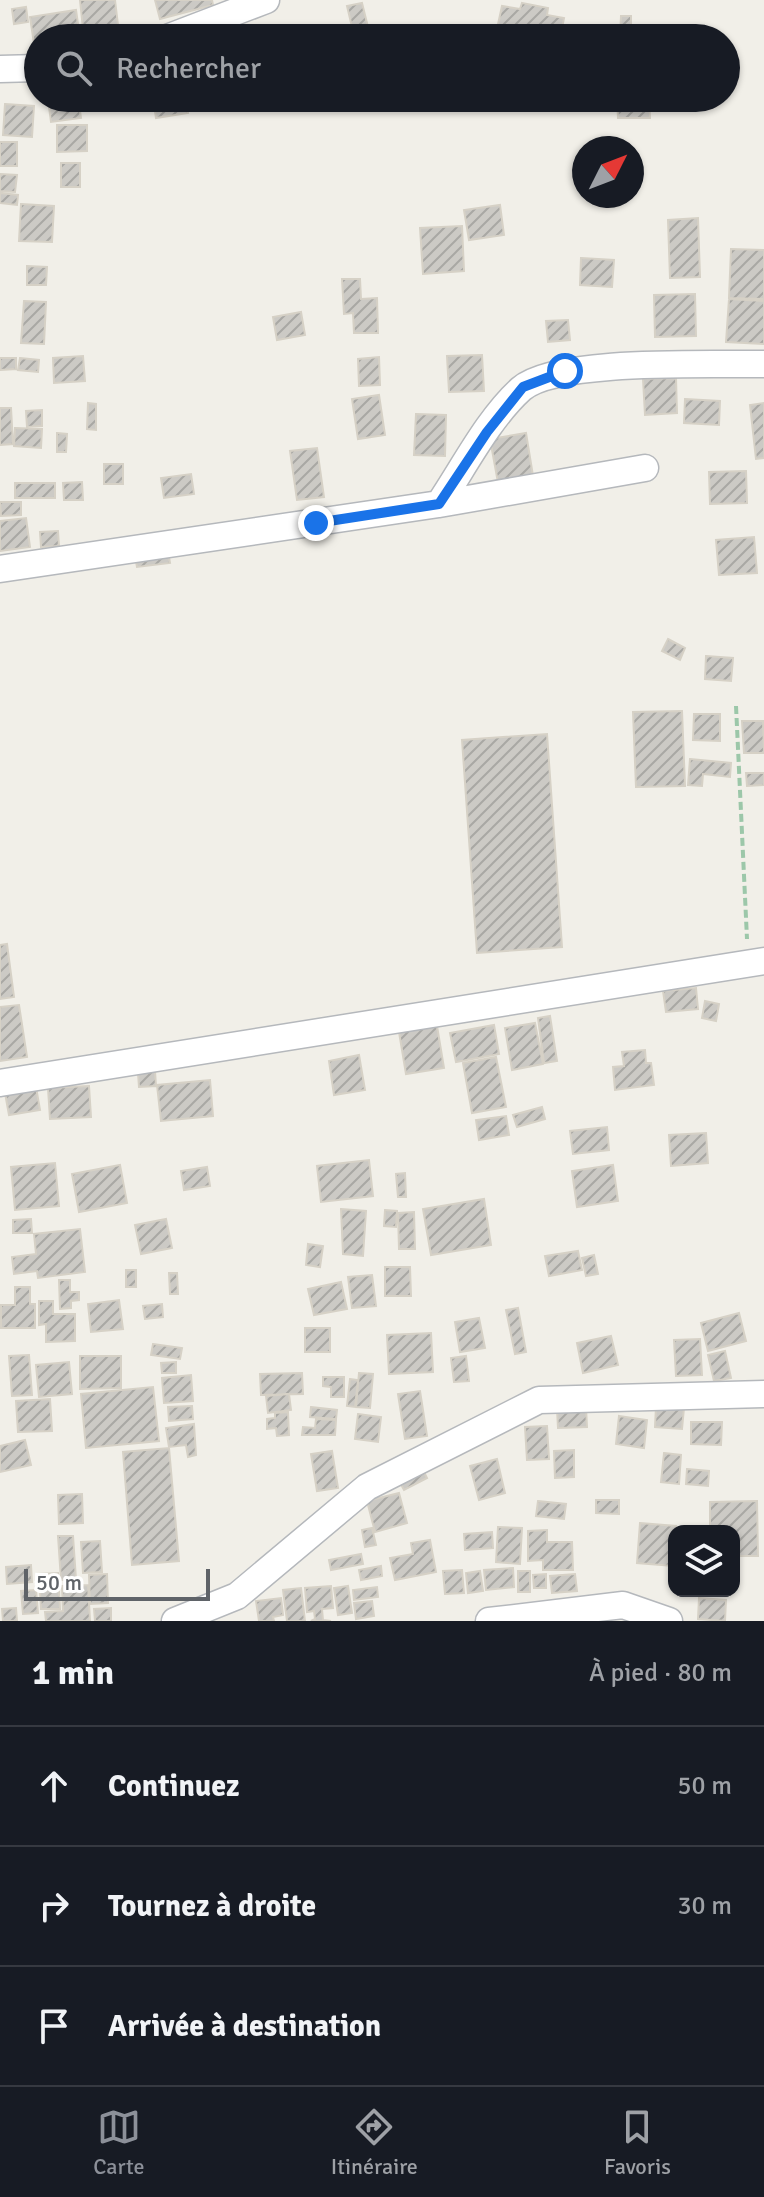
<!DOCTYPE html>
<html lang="fr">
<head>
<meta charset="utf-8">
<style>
	body { margin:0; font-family:Signika,sans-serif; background:#20242c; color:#f1f3f6 }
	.controls { position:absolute; right:24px; bottom:24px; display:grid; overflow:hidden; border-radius:16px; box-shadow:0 2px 6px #0004 }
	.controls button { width:72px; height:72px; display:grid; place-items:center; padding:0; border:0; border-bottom:2px solid #363941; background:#171b24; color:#f1f3f6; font:40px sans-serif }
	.compass { position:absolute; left:572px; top:136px; width:72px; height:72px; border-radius:50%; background:#171b24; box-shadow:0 2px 6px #0004; rotate:48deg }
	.scale { position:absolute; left:24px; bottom:20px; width:186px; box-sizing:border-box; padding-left:8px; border:4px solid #5f6368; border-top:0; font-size:22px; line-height:28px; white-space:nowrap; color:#5f6368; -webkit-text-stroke:6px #fff; paint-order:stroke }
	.stop { position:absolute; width:24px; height:24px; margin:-18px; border:6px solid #1a73e8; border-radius:50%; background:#fff }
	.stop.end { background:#1a73e8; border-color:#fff; box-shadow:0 2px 8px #0008 }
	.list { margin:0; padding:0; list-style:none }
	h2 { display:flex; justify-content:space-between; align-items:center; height:104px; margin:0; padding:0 32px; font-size:34px }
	h2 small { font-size:26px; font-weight:400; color:#9ea1a6 }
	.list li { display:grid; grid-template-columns:52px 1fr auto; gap:24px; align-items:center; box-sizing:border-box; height:120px; padding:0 32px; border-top:2px solid #363941 }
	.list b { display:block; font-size:30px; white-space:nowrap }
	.list em { font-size:26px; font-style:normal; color:#9ea1a6 }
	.icon { flex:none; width:44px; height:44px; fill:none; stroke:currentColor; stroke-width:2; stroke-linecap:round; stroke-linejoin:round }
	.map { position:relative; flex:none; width:764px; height:1621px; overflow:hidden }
	.search { position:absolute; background:#171b24; box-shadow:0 2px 6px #0004; left:24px; right:24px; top:24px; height:88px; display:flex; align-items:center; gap:20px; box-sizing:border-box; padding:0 28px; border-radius:44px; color:#9ea1a6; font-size:30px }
	.sheet { height:464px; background:#171b24 }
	nav { display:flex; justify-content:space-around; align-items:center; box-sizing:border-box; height:112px; border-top:2px solid #363941; background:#171b24; font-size:22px; color:#9ea1a6 }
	nav a { display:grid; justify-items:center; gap:4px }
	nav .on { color:#8c9099 }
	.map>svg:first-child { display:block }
</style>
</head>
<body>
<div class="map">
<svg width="764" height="1621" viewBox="0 0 764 1621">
	<defs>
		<pattern id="building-hatch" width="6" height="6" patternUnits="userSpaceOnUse" patternTransform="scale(2)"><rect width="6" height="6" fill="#cccac5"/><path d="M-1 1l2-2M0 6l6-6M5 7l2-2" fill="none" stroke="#a9a8a4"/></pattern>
	</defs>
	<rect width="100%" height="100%" fill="#f1efe8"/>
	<path fill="url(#building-hatch)" stroke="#d6d1c6" stroke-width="2" d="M80 0H115L118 25 83 29Z
		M155 0H212L213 5 160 19Z
		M362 3 368 27 353 31 347 6Z
		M522 3 548 8 547 15 564 18 560 38H495L502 6 520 9Z
		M26 7 28 22 14 24 12 9Z
		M76 10 80 38H38L36 57 30 17Z
		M621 16H631V38H620Z
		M611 29 612 38H583V31Z
		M153 98H185L188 113 156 118Z
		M649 99 650 118H618L617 100Z
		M5 104 34 106 32 137 3 135Z
		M79 104 81 118 51 122 49 107Z
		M57 125H87V151L57 152Z
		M0 142H17V166H0Z
		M61 163H80V187H61Z
		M0 174 17 175 15 192 0 191Z
		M0 193 18 195 17 205 0 203Z
		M21 204 54 206 52 242 19 241Z
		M500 205 504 235 469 240 464 210Z
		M698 218 700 277 670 278 668 220Z
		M462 226 464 271 423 274 420 228Z
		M731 249 764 250V299L729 298Z
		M581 258 614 260 612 287 580 285Z
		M27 266 47 267 46 285H27Z
		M342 279H360L361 299 377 298 378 333H354L353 313 344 314Z
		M695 294 696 336 655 337 654 295Z
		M729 299 764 301V344L726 342Z
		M24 301 46 302 44 344 21 343Z
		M301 312 305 335 277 340 273 317Z
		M568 320 570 340 548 342 546 321Z
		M482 355 484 391 449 392 447 356Z
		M83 356 85 381 54 383 53 358Z
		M379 357 380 385 359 386 358 359Z
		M0 358H16V369L0 370Z
		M20 358 39 360 38 372 18 370Z
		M676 378 677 413 645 415 643 379Z
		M379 395 385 435 358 439 352 399Z
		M685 399 720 401 719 425 684 423Z
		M88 403 96 404V430L87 429Z
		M764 403V458L756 459 750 405Z
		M0 408H11L13 444 0 445Z
		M42 410V426L27 427 26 411Z
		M416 414 446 415 445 456 414 455Z
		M15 428 42 429 41 448 14 446Z
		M57 433 67 434 66 452H57Z
		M526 433 534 482 499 488 490 439Z
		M317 448 324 497 297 500 290 451Z
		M104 464H123V484H104Z
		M746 471 747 503 710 504 709 472Z
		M191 474 194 494 164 498 161 478Z
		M82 482 83 500H64L63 483Z
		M15 483H55V498H15Z
		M0 502H21V515L1 516Z
		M26 518 30 547 0 551V521Z
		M58 531 59 546 41 547 40 532Z
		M754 537 757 573 719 575 716 540Z
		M168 551 170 563 137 567 135 556Z
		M668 639 685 648 680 660 662 651Z
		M706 656 733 658 731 681 705 679Z
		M682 711 685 786 636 787 633 712Z
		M694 714H720V741L693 740Z
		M742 721H763L764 753H744Z
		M547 734 562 947 477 953 462 740Z
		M690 759 731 763 730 777 703 774 702 786 688 785Z
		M746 773H764V785L747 786Z
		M7 944 14 997 0 999V945Z
		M696 988 698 1009 666 1012 663 991Z
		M705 1001 719 1004 716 1021 702 1018Z
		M19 1005 27 1057 0 1061V1007Z
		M550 1016 557 1061 544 1063 538 1018Z
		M535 1023 543 1064 512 1070 505 1028Z
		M494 1025 499 1054 456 1062 450 1033Z
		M437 1026 444 1068 406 1074 399 1032Z
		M645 1050 646 1063H651L654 1085 615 1090 613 1067 624 1066 622 1052Z
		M359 1055 365 1090 334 1095 329 1061Z
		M496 1057 506 1107 472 1113 463 1063Z
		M155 1071 156 1086 139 1087 138 1073Z
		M210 1080 213 1116 161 1121 157 1085Z
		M89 1086 91 1117 50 1119 48 1088Z
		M36 1087 40 1110 9 1115 5 1093Z
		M542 1107 545 1119 517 1127 513 1115Z
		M506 1116 509 1135 479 1140 476 1120Z
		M607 1127 609 1150 573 1154 570 1131Z
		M706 1133 708 1163 671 1166 669 1135Z
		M369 1160 373 1196 321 1202 317 1166Z
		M55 1163 59 1206 15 1210 11 1167Z
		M120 1165 127 1203 79 1212 72 1174Z
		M613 1165 618 1201 577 1207 572 1171Z
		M207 1167 210 1186 184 1190 181 1171Z
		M405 1173 406 1197H398L396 1174Z
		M484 1199 491 1245 431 1255 423 1209Z
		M341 1209 366 1211 363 1256 343 1254Z
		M385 1210 397 1211 396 1227 384 1226Z
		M414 1212 415 1249H399L398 1213Z
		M31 1219 32 1233H13V1220Z
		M166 1219 172 1248 141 1254 135 1225Z
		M80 1229 85 1272 38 1278 37 1271 14 1274 12 1257 36 1254 34 1234Z
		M308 1244 323 1246 320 1267 306 1265Z
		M578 1251 582 1270 549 1276 545 1256Z
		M594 1255 598 1274 586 1276 582 1258Z
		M385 1267H410L411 1296H385Z
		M126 1270H136V1287H126Z
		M169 1273H177L178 1294H170Z
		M372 1275 376 1306 352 1308 348 1277Z
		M59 1280H70V1292H79V1300L71 1301V1308L60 1309Z
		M341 1282 347 1309 314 1315 308 1289Z
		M15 1287H30V1304H35V1328H1V1305H15Z
		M119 1300 123 1329 91 1332 88 1304Z
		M39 1301H53V1314H75V1341L46 1342V1324L39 1325Z
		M162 1304 163 1317 145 1319 143 1306Z
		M518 1308 526 1352 515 1354 506 1310Z
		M739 1313 746 1341 708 1351 701 1323Z
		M479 1318 485 1348 460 1352 455 1322Z
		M305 1328H330V1352H305Z
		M431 1333 433 1372 389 1374 387 1335Z
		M611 1336 618 1365 583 1373 577 1343Z
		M700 1339 702 1375 676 1376 674 1340Z
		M153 1344 182 1348 180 1359 151 1355Z
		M725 1351 731 1378 714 1381 708 1355Z
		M29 1355 32 1395 12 1396 9 1356Z
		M80 1356H121V1388L80 1389Z
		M466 1356 469 1381 454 1382 451 1358Z
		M69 1362 72 1394 39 1397 36 1365Z
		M176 1362V1373H162L161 1363Z
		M302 1373 303 1394 261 1395 260 1374Z
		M359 1373 373 1374 370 1408 356 1407Z
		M191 1375 193 1401 164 1403 162 1378Z
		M323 1377H344V1397H331V1387L323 1386Z
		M350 1379 358 1380 355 1407 347 1406Z
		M153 1387 159 1441 86 1448 81 1394Z
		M420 1391 427 1436 405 1439 398 1394Z
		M289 1394 291 1410 268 1413 266 1396Z
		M50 1399 52 1431 18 1432 16 1401Z
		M192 1406 193 1419 169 1421 168 1407Z
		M656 1406 684 1408 682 1429 655 1427Z
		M311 1407 337 1410 336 1419 310 1417Z
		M586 1407 587 1427 558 1428 557 1409Z
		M288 1412 289 1435 277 1436 276 1428 267 1429V1419L275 1418V1413Z
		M358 1414 381 1417 378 1442 355 1439Z
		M619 1416 647 1420 644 1448 616 1444Z
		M316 1419 336 1420 335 1435H302L303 1427 315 1428Z
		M691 1422H722L721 1445 691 1444Z
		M194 1424 196 1455 188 1457 186 1445 169 1447 166 1428Z
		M547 1426 549 1459 527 1460 525 1427Z
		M25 1440 31 1465 0 1472V1446Z
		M169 1448 179 1561 132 1565 123 1452Z
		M574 1450V1477L555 1478 554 1451Z
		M332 1451 338 1488 317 1491 311 1454Z
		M664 1453 681 1455 679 1484 661 1482Z
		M497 1459 505 1493 479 1500 470 1466Z
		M422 1468 427 1478 404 1490 399 1481Z
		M687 1469 709 1471 708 1486 686 1484Z
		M399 1493 407 1523 375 1532 367 1501Z
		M82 1494 83 1523 59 1524 58 1495Z
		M596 1500H619V1514L596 1513Z
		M538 1501 566 1504 564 1519 536 1516Z
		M757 1501 758 1556H734V1531H710V1502Z
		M640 1523 676 1526 673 1566 637 1563Z
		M498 1527 522 1528 520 1564 496 1562Z
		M372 1528 376 1545 365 1547 362 1530Z
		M547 1530V1542H572L573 1570H543V1560L528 1561V1531Z
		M492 1532 493 1548 465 1550 464 1534Z
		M58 1536H73L76 1579 61 1580Z
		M430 1540 436 1572 395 1580 390 1558 413 1554 411 1543Z
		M100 1541 102 1572 83 1573 81 1542Z
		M361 1554 363 1564 331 1570 329 1560Z
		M31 1565 32 1582 7 1584 6 1567Z
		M381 1566 382 1576 361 1580 359 1570Z
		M513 1568 514 1587 486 1590 484 1570Z
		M462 1570 464 1593 445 1594 443 1571Z
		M480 1571 483 1591 468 1593 466 1573Z
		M518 1571H530V1592H518Z
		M58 1573 60 1609H41L39 1574Z
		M107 1574 108 1603 90 1604 89 1575Z
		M546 1574V1588H534L533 1575Z
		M575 1574 577 1591 552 1593 550 1576Z
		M88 1585 90 1621H46L45 1612 63 1611 62 1586Z
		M331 1586 333 1608 322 1609 323 1620 331 1621H311L315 1619 314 1611 307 1612 305 1588Z
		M348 1586 352 1613 338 1615 334 1588Z
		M377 1587 378 1597 354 1600 353 1590Z
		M301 1588 305 1621H287L283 1590Z
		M36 1590 38 1613 23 1614 21 1591Z
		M281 1598 283 1615 273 1617 274 1621H259L256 1601Z
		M699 1598 726 1600 725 1621 698 1619Z
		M372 1601 374 1616 356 1619 354 1603Z
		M16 1608 17 1621H3L2 1609Z
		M111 1608V1621H95L94 1609Z"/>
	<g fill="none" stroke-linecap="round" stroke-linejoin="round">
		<defs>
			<path id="minor" d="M167 38 266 0
				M0 69 38 68
				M439 504 645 468
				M0 569 439 504C464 467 488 419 521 389 556 358 713 365 764 364
				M0 1083 764 961
				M175 1621 237 1596 367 1487 539 1400 764 1394
				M489 1621 623 1605 669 1621"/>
		</defs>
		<use href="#minor" stroke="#b5b8bc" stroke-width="29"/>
		<path stroke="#9cc7a9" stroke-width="4" stroke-dasharray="8 4" stroke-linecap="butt" d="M736 706 747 939"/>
		<use href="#minor" stroke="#fff" stroke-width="26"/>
	</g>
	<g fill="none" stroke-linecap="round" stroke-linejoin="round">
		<path stroke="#1a73e8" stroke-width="10" d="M316 523 439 504 487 432 523 387 565 371"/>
	</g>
</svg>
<div class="controls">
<button><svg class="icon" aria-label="layers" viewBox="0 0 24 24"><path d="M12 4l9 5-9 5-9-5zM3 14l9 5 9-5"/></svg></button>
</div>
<svg class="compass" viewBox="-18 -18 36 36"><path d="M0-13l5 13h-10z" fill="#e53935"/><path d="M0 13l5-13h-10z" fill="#9ea1a6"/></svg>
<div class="scale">50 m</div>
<div class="stop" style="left:565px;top:371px"></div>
<div class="stop end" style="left:316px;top:523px"></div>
<div class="search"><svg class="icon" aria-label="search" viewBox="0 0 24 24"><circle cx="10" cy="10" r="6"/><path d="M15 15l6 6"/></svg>Rechercher</div>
</div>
<section class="sheet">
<h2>1 min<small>À pied · 80 m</small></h2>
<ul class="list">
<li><svg class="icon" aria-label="ahead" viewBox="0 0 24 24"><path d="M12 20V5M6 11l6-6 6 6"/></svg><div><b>Continuez</b></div><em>50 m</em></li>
<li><svg class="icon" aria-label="right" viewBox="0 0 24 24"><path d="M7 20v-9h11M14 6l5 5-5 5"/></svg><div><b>Tournez à droite</b></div><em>30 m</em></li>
<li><svg class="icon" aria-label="arrive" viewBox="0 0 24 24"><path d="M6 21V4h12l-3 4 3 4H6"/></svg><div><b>Arrivée à destination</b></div></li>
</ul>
</section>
<nav>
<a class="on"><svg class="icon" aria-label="map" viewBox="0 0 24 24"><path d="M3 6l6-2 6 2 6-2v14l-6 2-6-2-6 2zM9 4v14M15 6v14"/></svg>Carte</a>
<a><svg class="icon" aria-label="directions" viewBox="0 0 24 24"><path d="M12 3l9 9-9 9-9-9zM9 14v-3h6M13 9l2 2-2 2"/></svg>Itinéraire</a>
<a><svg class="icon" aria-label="saved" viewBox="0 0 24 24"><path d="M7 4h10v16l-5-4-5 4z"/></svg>Favoris</a>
</nav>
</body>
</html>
